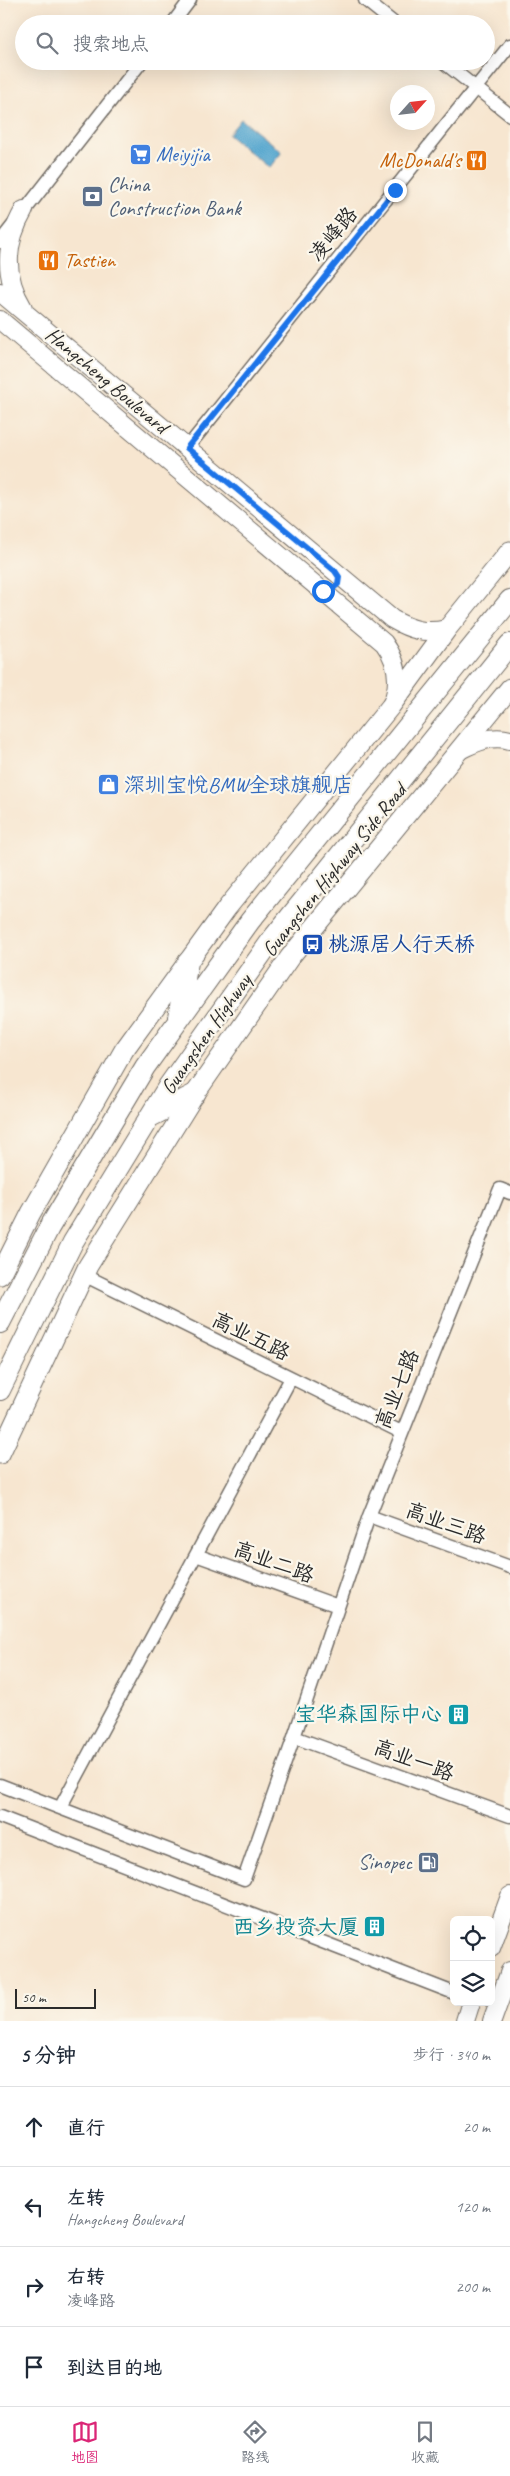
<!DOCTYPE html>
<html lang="zh">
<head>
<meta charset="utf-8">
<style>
	body { margin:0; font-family:Caveat,"LXGW WenKai TC",sans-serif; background:#f2f2f3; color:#1f2937 }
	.controls { position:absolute; right:15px; bottom:15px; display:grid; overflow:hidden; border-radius:8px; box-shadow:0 5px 20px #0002 }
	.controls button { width:45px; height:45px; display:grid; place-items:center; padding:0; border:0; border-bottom:1px solid #e0e1e3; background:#fff; color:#1f2937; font:25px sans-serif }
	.compass { position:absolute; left:390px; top:85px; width:45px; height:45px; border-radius:50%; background:#fff; box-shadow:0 5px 20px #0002; rotate:63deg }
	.scale { position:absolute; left:15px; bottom:12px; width:81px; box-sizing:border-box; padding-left:5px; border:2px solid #2b2b2b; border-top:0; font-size:14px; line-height:18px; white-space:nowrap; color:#2b2b2b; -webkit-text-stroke:4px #fbf7ec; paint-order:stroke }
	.stop { position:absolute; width:15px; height:15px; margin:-11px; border:4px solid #1a73e8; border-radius:50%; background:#fff }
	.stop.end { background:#1a73e8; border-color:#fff; box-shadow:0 1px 5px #0008 }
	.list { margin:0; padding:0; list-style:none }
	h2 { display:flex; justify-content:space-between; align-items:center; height:65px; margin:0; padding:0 20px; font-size:21px }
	h2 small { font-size:16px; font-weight:400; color:#747a83 }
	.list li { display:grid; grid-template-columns:32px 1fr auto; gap:15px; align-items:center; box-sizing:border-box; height:80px; padding:0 20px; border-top:1px solid #e0e1e3 }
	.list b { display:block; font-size:19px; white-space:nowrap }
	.list p { margin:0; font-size:16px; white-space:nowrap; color:#747a83 }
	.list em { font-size:16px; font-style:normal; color:#747a83 }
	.icon { flex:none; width:28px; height:28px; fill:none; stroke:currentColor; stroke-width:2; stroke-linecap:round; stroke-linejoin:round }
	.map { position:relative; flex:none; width:510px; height:2021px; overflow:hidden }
	.search { position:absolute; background:#fff; box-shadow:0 5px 20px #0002; left:15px; right:15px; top:15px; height:55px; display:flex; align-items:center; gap:12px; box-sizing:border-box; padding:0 18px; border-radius:28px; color:#747a83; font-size:19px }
	.sheet { height:385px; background:#fff }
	nav { display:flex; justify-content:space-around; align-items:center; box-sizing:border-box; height:70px; border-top:1px solid #e0e1e3; background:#fff; font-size:14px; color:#747a83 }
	nav a { display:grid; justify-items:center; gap:2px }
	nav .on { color:#db2777 }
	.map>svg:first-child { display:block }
</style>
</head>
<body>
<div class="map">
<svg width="510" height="2021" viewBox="0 0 510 2021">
	<rect width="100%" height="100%" fill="#fbf7ec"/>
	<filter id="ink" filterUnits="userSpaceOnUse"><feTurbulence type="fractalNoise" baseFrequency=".02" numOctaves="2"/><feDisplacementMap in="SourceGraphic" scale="10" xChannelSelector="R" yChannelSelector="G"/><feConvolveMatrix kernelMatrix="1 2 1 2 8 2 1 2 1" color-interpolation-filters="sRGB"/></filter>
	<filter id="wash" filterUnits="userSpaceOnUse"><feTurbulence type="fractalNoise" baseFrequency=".0096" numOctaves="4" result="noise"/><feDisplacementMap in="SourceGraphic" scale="20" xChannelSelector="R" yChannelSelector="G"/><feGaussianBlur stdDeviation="1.12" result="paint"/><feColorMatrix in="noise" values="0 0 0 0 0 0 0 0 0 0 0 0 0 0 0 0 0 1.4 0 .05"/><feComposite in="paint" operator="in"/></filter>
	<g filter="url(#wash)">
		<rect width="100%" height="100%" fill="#f7e6d0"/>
		<path fill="#52a5ce" stroke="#3e687c" d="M241 119 282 152 269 168 228 135Z"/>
	</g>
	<g filter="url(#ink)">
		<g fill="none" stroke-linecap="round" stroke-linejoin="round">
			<defs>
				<path id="minor" d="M365 0 395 24
					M172 24 190 0
					M442 61 510 115
					M0 242 142 61
					M187 448 510 45
					M510 1193 500 1189 369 1516 294 1737 510 1816
					M84 1275 401 1432
					M369 1516 510 1567
					M196 1555 338 1606
					M0 1785 244 1879 294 1737
					M60 1808 291 1378
					M0 1817 454 1993"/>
				<path id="secondary" d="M0 292 392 619C411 630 425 634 447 629
					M23 308C3 275 5 243 24 210
					M0 320 384 643C398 662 401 682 392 704
					M460 750C476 742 492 735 510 740
					M491 1948 510 1896
					M465 2021 471 2002
					M492 2021 510 1971"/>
				<path id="primary" d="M0 1275 31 1213 124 1050 227 908 390 707 447 629 510 551
					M0 1454 88 1266 195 1094 290 957 510 688"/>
				<path id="trunk" d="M178 1017 188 962
					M150 1117 195 1094
					M0 1323 49 1228 145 1067 250 921 510 600
					M0 1390 73 1242 169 1085 273 938 510 644"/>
			</defs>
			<use href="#minor" stroke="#726c65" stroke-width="15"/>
			<use href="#secondary" stroke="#726c65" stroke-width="20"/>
			<use href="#primary" stroke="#726c65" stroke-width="21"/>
			<use href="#trunk" stroke="#726c65" stroke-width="22"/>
			<use href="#minor" stroke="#fff" stroke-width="12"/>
			<use href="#secondary" stroke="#fff" stroke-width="18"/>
			<use href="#primary" stroke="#fff" stroke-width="19"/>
			<use href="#trunk" stroke="#fff" stroke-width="20"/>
		</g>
	</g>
	<g fill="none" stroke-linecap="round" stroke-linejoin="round" filter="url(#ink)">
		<path stroke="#1a73e8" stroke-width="6" d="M323 591H330L338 584 339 577 335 571 187 448 395 190"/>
	</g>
	<defs>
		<symbol id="supermarket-square" viewBox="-11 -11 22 22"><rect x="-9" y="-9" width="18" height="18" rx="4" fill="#3f7fe0" stroke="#fbf7ec"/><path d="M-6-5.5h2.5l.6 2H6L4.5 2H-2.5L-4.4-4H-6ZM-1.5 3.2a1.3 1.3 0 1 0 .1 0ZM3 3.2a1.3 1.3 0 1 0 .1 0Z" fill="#fff"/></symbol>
		<symbol id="restaurant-square" viewBox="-11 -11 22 22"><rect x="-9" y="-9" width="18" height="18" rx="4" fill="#e8710a" stroke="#fbf7ec"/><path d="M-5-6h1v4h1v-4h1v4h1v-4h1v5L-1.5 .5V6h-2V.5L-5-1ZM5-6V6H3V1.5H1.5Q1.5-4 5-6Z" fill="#fff"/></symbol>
		<symbol id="bank-square" viewBox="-11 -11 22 22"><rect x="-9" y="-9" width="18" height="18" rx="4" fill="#5c6f8a" stroke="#fbf7ec"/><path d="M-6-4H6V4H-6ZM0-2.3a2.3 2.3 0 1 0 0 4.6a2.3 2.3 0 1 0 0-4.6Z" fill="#fff"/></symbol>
		<symbol id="shop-square" viewBox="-11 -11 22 22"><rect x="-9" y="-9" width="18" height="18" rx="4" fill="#3f7fe0" stroke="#fbf7ec"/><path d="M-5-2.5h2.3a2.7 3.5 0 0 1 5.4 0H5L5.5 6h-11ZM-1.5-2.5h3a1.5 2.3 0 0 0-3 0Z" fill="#fff"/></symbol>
		<symbol id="bus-square" viewBox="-11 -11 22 22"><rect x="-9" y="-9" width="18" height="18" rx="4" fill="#1a4fb4" stroke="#fbf7ec"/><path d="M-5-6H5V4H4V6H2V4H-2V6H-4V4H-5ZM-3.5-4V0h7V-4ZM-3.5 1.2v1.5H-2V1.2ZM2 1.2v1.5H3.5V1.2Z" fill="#fff"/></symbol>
		<symbol id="building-square" viewBox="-11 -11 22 22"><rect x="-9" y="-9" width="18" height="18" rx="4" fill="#0f9aa8" stroke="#fbf7ec"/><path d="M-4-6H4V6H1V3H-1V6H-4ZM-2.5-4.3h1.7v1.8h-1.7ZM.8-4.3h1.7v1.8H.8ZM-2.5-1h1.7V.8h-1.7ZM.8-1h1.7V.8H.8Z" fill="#fff"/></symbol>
		<symbol id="fuel-square" viewBox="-11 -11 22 22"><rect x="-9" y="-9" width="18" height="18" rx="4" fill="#5c6f8a" stroke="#fbf7ec"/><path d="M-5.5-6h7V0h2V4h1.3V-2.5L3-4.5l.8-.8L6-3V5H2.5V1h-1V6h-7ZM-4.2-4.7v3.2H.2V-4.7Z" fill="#fff"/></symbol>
	</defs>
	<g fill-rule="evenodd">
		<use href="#supermarket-square" x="128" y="142" width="25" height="25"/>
		<use href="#restaurant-square" x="464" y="148" width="25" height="25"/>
		<use href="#bank-square" x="80" y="184" width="25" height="25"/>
		<use href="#restaurant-square" x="36" y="248" width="25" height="25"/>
		<use href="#shop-square" x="96" y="772" width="25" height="25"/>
		<use href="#bus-square" x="300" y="932" width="25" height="25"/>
		<use href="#building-square" x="446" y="1702" width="25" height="25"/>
		<use href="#fuel-square" x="416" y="1850" width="25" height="25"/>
		<use href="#building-square" x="362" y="1914" width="25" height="25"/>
	</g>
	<g text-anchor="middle" stroke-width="4.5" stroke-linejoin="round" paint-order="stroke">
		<g font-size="21" fill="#366cbe" stroke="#fbf7ec" text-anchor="start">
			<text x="156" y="161">Meiyijia</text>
			<text x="124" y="792">深圳宝悦BMW全球旗舰店</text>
		</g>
		<g font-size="21" fill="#c56008" stroke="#fbf7ec" text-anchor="end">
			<text x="461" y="167">McDonald's</text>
			<text x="64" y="267" text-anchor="start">Tastien</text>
		</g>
		<g font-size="21" fill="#4e5e75" stroke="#fbf7ec" text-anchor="start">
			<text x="108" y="191">China<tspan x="108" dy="24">Construction Bank</tspan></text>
			<text x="412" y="1869" text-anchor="end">Sinopec</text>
		</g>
		<g font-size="21" fill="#2b2b2b" stroke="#fbf7ec">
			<text transform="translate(333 234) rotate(-51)" y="7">凌峰路</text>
			<text transform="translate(107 380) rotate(40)" y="7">Hangcheng Boulevard</text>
			<text transform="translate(334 870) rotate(-51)" y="7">Guangshen Highway Side Road</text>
			<text transform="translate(206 1034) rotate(-55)" y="7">Guangshen Highway</text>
			<text transform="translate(251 1336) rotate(26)" y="7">高业五路</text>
			<text transform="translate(397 1389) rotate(-68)" y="7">高业七路</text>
			<text transform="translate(446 1523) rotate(20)" y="7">高业三路</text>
			<text transform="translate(274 1562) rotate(20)" y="7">高业二路</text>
			<text transform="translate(414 1760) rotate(20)" y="7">高业一路</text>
		</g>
		<g font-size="21" fill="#164399" stroke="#fbf7ec" text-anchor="start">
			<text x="328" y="951">桃源居人行天桥</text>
		</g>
		<g font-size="21" fill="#0d838f" stroke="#fbf7ec" text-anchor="end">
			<text x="442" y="1721">宝华森国际中心</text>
			<text x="359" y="1934">西乡投资大厦</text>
		</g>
	</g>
</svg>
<div class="controls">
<button><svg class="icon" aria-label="locate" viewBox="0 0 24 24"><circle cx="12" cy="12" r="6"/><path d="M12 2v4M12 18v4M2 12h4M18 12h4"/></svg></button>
<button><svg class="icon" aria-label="layers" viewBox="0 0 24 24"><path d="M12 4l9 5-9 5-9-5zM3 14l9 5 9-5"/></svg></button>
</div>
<svg class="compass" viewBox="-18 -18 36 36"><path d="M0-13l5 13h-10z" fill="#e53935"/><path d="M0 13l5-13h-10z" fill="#747a83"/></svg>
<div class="scale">50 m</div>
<div class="stop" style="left:323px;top:591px"></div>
<div class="stop end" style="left:395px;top:190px"></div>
<div class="search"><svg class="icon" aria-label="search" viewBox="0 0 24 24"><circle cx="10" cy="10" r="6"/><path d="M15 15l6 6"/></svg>搜索地点</div>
</div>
<section class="sheet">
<h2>5 分钟<small>步行 · 340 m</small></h2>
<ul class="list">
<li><svg class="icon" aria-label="ahead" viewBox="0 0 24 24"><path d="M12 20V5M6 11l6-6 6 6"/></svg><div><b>直行</b></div><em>20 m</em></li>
<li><svg class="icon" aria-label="left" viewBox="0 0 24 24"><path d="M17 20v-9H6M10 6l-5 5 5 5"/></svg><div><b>左转</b><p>Hangcheng Boulevard</p></div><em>120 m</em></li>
<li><svg class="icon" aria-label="right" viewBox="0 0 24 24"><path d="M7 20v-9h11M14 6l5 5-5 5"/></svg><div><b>右转</b><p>凌峰路</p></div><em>200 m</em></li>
<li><svg class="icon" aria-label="arrive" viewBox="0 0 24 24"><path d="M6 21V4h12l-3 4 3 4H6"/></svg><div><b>到达目的地</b></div></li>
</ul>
</section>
<nav>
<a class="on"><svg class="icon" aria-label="map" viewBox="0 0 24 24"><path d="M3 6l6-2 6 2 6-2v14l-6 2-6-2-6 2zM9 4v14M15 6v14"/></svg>地图</a>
<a><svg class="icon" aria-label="directions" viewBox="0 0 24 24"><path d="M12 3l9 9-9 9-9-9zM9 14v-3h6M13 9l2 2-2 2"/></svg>路线</a>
<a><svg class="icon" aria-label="saved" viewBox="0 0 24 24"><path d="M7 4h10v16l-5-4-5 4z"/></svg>收藏</a>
</nav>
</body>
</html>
